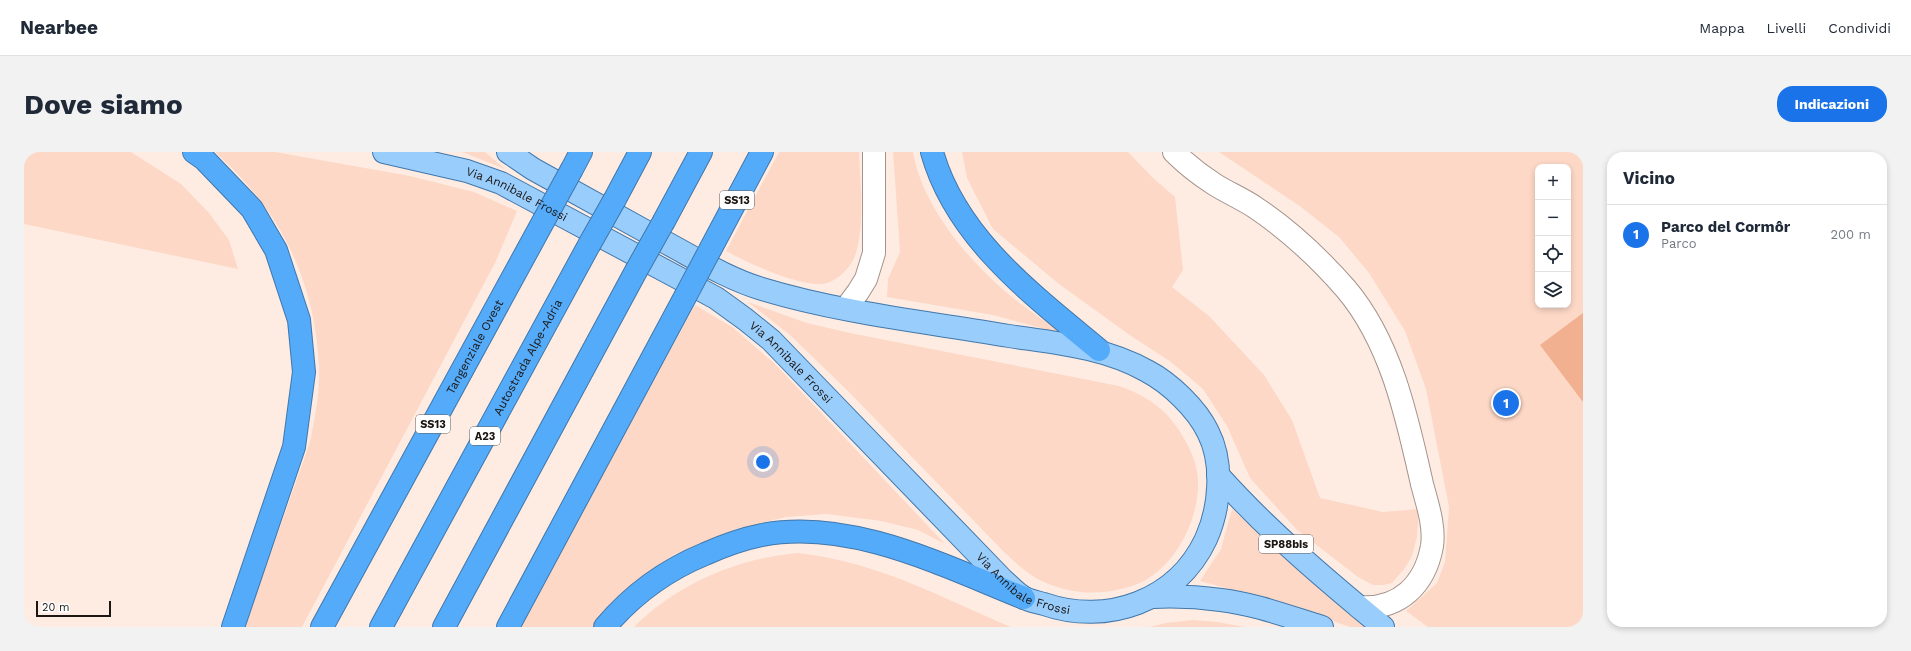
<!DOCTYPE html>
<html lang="it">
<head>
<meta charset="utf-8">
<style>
	body { margin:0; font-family:"Work Sans",sans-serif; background:#f2f2f3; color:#1f2937 }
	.controls { position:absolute; right:12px; top:12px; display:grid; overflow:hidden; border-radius:8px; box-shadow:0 2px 6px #0003 }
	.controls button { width:36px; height:36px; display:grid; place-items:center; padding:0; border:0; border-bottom:1px solid #e0e1e3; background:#fff; color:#1f2937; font:20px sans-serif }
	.scale { position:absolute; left:12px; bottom:10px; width:75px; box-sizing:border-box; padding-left:4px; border:2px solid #1d1714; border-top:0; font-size:11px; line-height:14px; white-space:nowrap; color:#1d1714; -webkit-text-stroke:3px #fff; paint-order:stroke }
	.you { position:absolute; left:739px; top:310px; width:14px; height:14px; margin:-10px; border:3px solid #fff; border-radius:50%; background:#1a73e8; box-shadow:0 0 0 6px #1a73e833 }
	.badge { display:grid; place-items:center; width:26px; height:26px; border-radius:50%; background:#1a73e8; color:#fff; font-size:13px; font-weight:700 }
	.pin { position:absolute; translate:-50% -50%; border:2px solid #fff; box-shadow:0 1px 4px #0006 }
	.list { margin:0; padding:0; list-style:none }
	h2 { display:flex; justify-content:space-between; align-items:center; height:52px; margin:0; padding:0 16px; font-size:17px }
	h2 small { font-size:13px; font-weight:400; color:#747a83 }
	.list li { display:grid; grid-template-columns:26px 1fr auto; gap:12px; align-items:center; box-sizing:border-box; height:60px; padding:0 16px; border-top:1px solid #e0e1e3 }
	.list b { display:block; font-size:15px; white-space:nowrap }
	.list p { margin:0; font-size:13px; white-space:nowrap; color:#747a83 }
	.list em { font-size:13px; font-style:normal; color:#747a83 }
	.icon { flex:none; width:22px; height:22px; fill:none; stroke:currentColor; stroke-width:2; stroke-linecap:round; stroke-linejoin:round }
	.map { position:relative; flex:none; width:1559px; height:475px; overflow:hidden; border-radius:16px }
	header { display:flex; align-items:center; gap:24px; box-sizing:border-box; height:56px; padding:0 20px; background:#fff; border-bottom:1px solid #e0e1e3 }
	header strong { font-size:19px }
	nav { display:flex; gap:22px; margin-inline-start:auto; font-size:14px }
	.intro { display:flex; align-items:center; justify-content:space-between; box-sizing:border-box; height:96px; padding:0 24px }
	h1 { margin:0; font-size:28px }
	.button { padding:10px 18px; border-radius:16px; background:#1a73e8; color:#fff; font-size:14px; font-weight:700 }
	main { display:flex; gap:24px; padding:0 24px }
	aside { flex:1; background:#fff; border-radius:16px; box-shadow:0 2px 6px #0003 }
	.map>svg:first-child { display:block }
</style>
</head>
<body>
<header>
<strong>Nearbee</strong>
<nav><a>Mappa</a><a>Livelli</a><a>Condividi</a></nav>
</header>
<div class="intro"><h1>Dove siamo</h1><a class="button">Indicazioni</a></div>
<main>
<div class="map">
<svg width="1559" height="475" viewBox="0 0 1559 475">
	<rect width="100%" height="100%" fill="#feece3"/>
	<path fill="#fdd8c6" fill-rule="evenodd" d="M0 0H107L157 32 185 61 205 88 214 117 0 72Z
		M191 0H251L386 24 450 40 493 59 472 109 278 475H221L286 290C291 266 296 240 295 215 291 127 256 58 191 0Z
		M438 0H461L481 17Z
		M755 0H835C836 32 841 69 832 101 828 114 816 127 803 131 781 138 722 110 702 99Z
		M869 0H889C900 68 975 145 1035 177V181L969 163 863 145 864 127 876 100Z
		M938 0H1104L1128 25 1151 45 1159 118 1148 135 1185 164 1240 223 1268 268 1296 346 1359 360 1395 357 1393 385 1388 404 1381 416 1368 431 1360 433H1349L1334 425 1273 378 1226 326 1203 274 1179 237 1147 210 1107 184 1035 132 969 77 943 26Z
		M1195 0H1559V475H1404L1382 459 1413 431 1421 410 1425 355 1402 237 1381 179 1345 121 1315 85 1277 55ZM1514 15H1544V153H1514Z
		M724 150 783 171 826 181 1095 234C1126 245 1145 259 1161 288 1166 297 1171 308 1173 319 1180 361 1152 418 1111 433 1080 444 1049 443 1020 430 1004 423 991 410 979 399L826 241 766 183Z
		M671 153 708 175 751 212 921 392 894 378 857 369 803 362 762 365 711 377 649 403 615 429 571 475H496Z
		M1208 357 1286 428 1343 475H1326L1260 452 1176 429 1197 397Z
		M774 401C854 410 914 444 987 475H610C653 432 714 406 774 401Z
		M1169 468 1193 470 1221 475H1126L1141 471Z"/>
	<path fill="#f1b090" d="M1559 161V250L1516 193Z"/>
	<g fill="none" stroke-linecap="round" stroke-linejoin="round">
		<defs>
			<path id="minor" d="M1150 0C1162 12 1176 23 1190 32 1204 41 1219 47 1232 56 1266 79 1295 106 1322 137 1367 190 1383 265 1398 332 1403 351 1411 374 1408 394 1401 433 1375 458 1335 455
				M822 156 834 140 842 127 850 101V0"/>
			<g id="major">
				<path id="s1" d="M360 0 443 19 477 31 692 146 721 167 747 188 978 427C985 433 992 441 999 445 1005 449 1013 450 1020 452 1083 474 1153 449 1182 387 1196 356 1200 311 1184 280 1173 257 1146 231 1123 219 1080 195 1032 191 985 184 903 170 817 161 738 137 702 126 671 106 639 89 596 65 553 41 509 17L484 0"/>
				<path d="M1194 323C1244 379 1301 427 1359 475"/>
				<path d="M1129 445C1151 444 1174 445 1197 448 1231 452 1265 465 1298 475"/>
			</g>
			<g id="highway">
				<path d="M170 0 180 7 228 57 252 98 275 168 280 220 270 295 209 475"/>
				<path d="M908 0C932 86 1009 143 1075 198"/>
				<path d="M548 17 557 0"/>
				<path d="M591 47 616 0"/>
				<path d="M640 69 677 0"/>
				<path d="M687 96 738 0"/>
				<path id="s2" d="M298 475 520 68"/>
				<path id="s3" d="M357 475 565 93"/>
				<path d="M420 475 612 119"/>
				<path d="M484 475 661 145"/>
				<path d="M581 475C608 443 642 418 681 402 699 394 718 387 738 383 826 366 920 414 1000 446"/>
			</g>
		</defs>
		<use href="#minor" stroke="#a4938b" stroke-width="24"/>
		<use href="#major" stroke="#4177aa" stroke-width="24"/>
		<use href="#highway" stroke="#4177aa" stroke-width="24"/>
		<use href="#minor" stroke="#fff" stroke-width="22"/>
		<use href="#major" stroke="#98cdfc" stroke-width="22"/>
		<use href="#highway" stroke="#54abfa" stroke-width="22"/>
		<defs>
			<path id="highway-bridge" d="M520 68 548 17
				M565 93 591 47
				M612 119 640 69
				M661 145 687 96"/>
		</defs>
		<use href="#highway-bridge" stroke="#4177aa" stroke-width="24" stroke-linecap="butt"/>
		<use href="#highway-bridge" stroke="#54abfa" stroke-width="22"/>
	</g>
	<g text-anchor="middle" stroke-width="3" stroke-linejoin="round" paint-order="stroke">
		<g fill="#fff" stroke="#615d5a" stroke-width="1">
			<rect x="696" y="39" width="34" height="18" rx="3"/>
			<rect x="392" y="263" width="34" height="18" rx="3"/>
			<rect x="446" y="275" width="30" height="18" rx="3"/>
			<rect x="1235" y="383" width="54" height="18" rx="3"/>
		</g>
		<g font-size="11" font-weight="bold" fill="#1d1714">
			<text x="713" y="52">SS13</text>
			<text x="409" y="276">SS13</text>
			<text x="461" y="288">A23</text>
			<text x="1262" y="396">SP88bis</text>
		</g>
		<g font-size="12" fill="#1d1714" stroke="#fff">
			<text dy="4" stroke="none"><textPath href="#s1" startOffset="140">Via Annibale Frossi</textPath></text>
			<text dy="4" stroke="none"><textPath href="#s2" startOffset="319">Tangenziale Ovest</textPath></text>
			<text dy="4" stroke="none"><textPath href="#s3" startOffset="307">Autostrada Alpe-Adria</textPath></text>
			<text dy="4" stroke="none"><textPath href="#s1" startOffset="464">Via Annibale Frossi</textPath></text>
			<text dy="4" stroke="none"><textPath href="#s1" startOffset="788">Via Annibale Frossi</textPath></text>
		</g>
	</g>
</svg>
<div class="controls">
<button>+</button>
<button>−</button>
<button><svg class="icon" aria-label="locate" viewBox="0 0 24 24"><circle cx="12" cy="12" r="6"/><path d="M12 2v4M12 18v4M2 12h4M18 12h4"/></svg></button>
<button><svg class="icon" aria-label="layers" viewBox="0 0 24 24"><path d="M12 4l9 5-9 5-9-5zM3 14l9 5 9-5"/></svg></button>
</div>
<div class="scale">20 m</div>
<div class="you"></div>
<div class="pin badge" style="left:1482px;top:251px">1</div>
</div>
<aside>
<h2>Vicino<small></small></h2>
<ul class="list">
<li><span class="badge">1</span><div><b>Parco del Cormôr</b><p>Parco</p></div><em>200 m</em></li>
</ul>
</aside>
</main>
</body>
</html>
